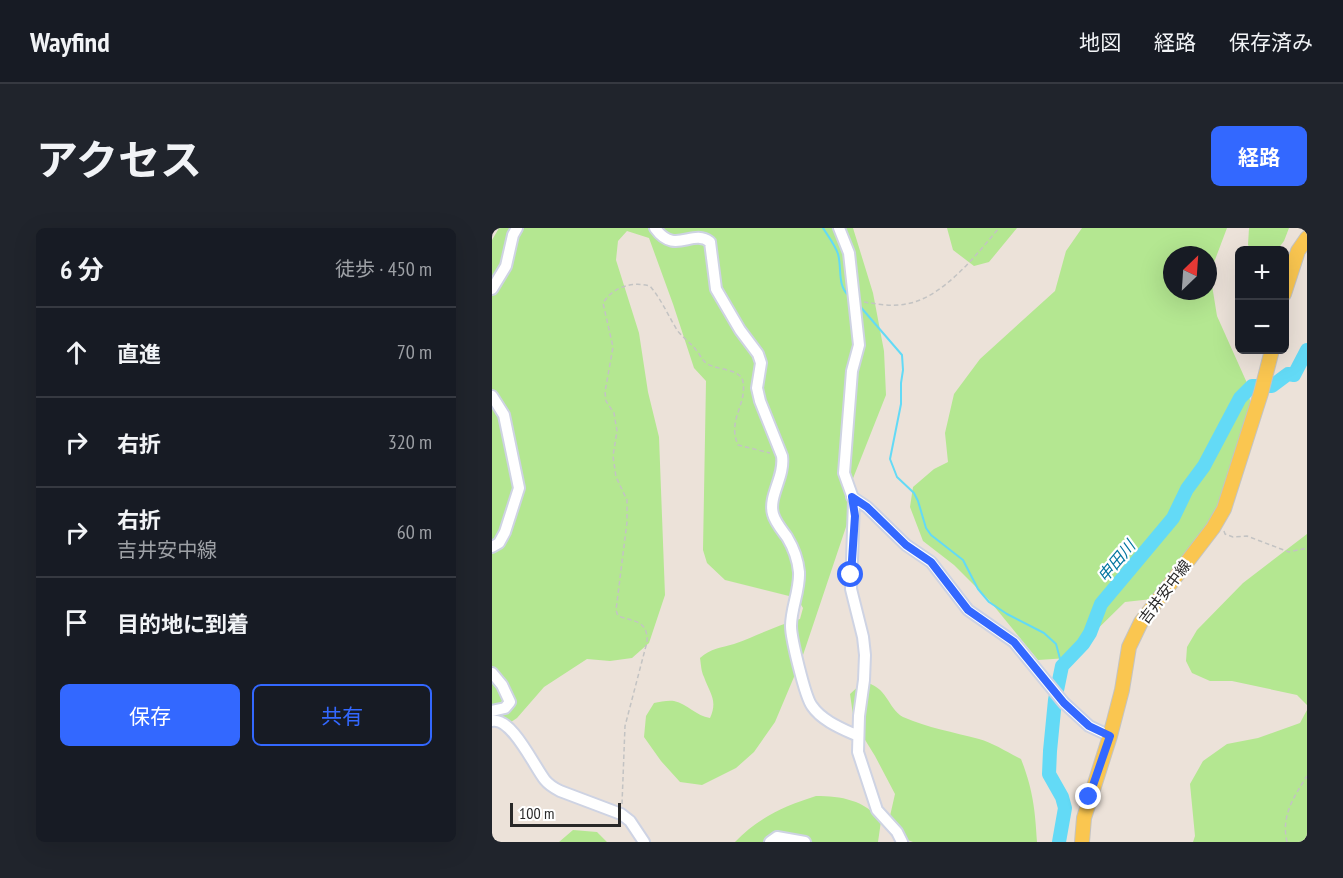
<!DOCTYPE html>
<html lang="ja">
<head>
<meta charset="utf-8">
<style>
	body { margin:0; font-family:"PT Sans Narrow","Noto Sans JP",sans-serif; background:#20242c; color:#f1f3f6 }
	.controls { position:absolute; right:18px; top:18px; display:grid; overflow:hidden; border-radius:9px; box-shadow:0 6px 24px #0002 }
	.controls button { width:54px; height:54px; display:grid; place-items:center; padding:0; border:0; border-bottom:2px solid #363941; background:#171b24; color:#f1f3f6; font:30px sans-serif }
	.compass { position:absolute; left:671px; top:18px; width:54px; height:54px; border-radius:50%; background:#171b24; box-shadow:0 6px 24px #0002; rotate:25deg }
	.scale { position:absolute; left:18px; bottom:15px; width:111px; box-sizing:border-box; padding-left:6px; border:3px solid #282828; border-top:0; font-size:16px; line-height:21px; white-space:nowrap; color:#282828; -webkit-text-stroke:4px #fff; paint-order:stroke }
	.stop { position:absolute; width:18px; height:18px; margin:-14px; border:4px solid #3368ff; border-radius:50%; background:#fff }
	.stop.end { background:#3368ff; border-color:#fff; box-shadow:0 2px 6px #0008 }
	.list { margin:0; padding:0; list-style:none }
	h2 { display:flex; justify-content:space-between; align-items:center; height:78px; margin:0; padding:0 24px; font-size:26px }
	h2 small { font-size:20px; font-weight:400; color:#9ea1a6 }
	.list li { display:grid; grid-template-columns:39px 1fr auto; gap:18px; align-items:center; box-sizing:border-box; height:90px; padding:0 24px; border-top:2px solid #363941 }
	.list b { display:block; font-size:22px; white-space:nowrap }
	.list p { margin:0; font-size:20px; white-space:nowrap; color:#9ea1a6 }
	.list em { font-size:20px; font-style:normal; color:#9ea1a6 }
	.actions { display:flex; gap:12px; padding:18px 24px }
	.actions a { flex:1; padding:14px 0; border:2px solid #3368ff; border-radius:9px; text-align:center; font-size:21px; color:#3368ff }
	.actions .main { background:#3368ff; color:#fff }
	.icon { flex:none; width:33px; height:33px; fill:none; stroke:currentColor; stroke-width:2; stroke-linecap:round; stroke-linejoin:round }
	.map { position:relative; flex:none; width:815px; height:614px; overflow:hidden; border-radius:9px }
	header { display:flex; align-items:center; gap:36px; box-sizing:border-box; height:84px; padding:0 30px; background:#171b24; border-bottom:2px solid #363941 }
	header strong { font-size:28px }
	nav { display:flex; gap:33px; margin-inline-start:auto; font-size:21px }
	.intro { display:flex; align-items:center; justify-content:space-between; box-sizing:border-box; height:144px; padding:0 36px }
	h1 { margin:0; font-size:42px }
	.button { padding:15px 27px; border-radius:9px; background:#3368ff; color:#fff; font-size:21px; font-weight:700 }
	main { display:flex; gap:36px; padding:0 36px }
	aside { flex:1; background:#171b24; border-radius:9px; box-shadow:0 6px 24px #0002 }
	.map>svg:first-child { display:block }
</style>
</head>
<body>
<header>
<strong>Wayfind</strong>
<nav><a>地図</a><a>経路</a><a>保存済み</a></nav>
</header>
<div class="intro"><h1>アクセス</h1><a class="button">経路</a></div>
<main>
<aside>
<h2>6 分<small>徒歩 · 450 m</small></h2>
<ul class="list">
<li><svg class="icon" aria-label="ahead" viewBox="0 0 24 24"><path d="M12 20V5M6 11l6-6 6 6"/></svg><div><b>直進</b></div><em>70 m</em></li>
<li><svg class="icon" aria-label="right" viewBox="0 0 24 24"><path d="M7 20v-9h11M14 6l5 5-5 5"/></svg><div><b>右折</b></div><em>320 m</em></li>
<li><svg class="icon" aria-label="right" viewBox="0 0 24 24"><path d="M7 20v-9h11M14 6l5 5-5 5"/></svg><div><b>右折</b><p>吉井安中線</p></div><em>60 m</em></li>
<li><svg class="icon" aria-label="arrive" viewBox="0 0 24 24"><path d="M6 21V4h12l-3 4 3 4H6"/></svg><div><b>目的地に到着</b></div></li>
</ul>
<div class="actions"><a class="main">保存</a><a>共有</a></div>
</aside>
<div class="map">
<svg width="815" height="614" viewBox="0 0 815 614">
	<rect width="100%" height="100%" fill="#ece2d9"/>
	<path fill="#b4e791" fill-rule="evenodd" d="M7 0H361L381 65 392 123 394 167 358 258V287L310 430 283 494 262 524 244 540 210 557 188 554 169 533 152 509 154 488 162 475C168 474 176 472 182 473 196 476 204 488 218 490 226 472 218 466 212 449 209 443 209 436 208 430 219 420 229 420 242 416 265 408 285 397 308 391L311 380 305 370 233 352 215 335 211 322 214 153 202 140 181 76 157 10 135 3 126 13 124 32 147 105 156 164 167 209 173 367 157 415 140 430 118 433 95 431 52 459 25 490 13 498 0 499V12Z
		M455 0H525L497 34 482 38 461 22Z
		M590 0H735L718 45 725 88 755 155 760 184 740 248 713 309 684 337 660 371 633 374 576 430 546 432 497 372 462 337 431 313 418 279 421 259 442 241 456 234 453 205 462 166 488 131 563 63 574 23ZM680 27H716V63H680Z
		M757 0H797L792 13 785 22H760L756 17Z
		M815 306V477L805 467 740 453H718L700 445 694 433 695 419 705 402 751 355Z
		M371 454C396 458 395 480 411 489 436 500 461 504 487 511 501 515 515 524 529 531 541 562 543 581 545 614H421L410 610 398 588 403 566 383 528 362 494 358 466Z
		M815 482V614H701L703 608 698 556 711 533 735 516 766 510 808 495Z
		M324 568C349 568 373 572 389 593L386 614H243C266 590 292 578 324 568Z
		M81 602 105 604 115 614H67Z"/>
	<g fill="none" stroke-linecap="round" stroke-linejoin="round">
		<path stroke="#63daf6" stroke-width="2" d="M331 0C336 8 343 17 346 26 350 40 345 58 357 68
			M366 76 410 127 411 142 409 155V176L398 231 405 249 422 265 426 273 434 300 439 307 471 332 486 361 497 374 515 386 552 405 564 416 570 438"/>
		<path stroke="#63daf6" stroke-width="14" d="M567 614 573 580 570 569 557 546 558 523 563 472 570 438 591 416 598 405 609 376 681 290 695 261 712 238 748 170 760 158H780L796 146 802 147 815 122"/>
		<defs>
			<path id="minor" d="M163 0C183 28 200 0 218 14L224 61 248 102 266 126 269 135 265 160 268 173 290 228C293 249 276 268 281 286 283 294 290 302 295 309 301 319 306 333 307 344 308 362 299 380 299 398 299 410 313 469 320 478 330 493 351 501 366 508
				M347 0 357 25 367 117 360 143 352 245 362 273 359 361 371 409 373 427 372 452 367 488 366 524 385 582 405 604 410 614
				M0 61 14 38 21 7 25 0
				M0 168 12 187 27 260 13 304 7 315 0 319
				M360 269 375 279 414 317 439 334 476 382 522 414 572 475 597 498 618 508
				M0 445 10 457 18 474 13 480 0 483
				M0 493C19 488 42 538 53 552 57 557 62 560 68 563L129 586 138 593 152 614
				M278 614 285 609 313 614"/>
			<path id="major" d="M792 66 806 23 815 10
				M590 614 592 590 618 508 630 462 637 419 649 394 721 300 732 281 769 165 780 122"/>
		</defs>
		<use href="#minor" stroke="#ced3e3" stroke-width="14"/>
		<use href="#major" stroke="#c3c3c3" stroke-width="16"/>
		<path stroke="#c3c3c3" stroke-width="1.5" stroke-dasharray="4.5 3" stroke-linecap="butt" d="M372 74C385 76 401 79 414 76 451 70 484 27 507 0
			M732 303 733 306 741 309 755 308 797 324 815 320
			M130 576 133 498 155 414C156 393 144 394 126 388L124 382 135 294V272L124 249 121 228 125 203 122 185 114 173 113 164 121 119 111 75C121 59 140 53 158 58 169 71 176 87 185 102 190 109 198 114 204 122 207 125 209 130 212 133 220 143 249 139 251 154 255 177 235 192 246 217L278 225
			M795 614C789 588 801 570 815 548"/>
		<use href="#minor" stroke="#fff" stroke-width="10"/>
		<use href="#major" stroke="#fac650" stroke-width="14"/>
	</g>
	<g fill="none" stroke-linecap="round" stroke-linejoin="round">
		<path stroke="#3368ff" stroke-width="8" d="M359 347 363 288 360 269 375 279 414 317 439 334 476 382 522 414 572 475 597 498 618 508 597 569"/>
	</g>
	<g text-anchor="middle" stroke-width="4.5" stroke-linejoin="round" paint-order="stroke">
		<g font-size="15" fill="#282828" stroke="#fff">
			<text transform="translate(673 364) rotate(-53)" y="5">吉井安中線</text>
		</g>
		<g font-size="16" font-style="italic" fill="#0476a0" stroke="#fff">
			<text transform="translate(624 333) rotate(-50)" y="6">申田川</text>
		</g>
	</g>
</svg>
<div class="controls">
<button>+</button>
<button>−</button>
</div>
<svg class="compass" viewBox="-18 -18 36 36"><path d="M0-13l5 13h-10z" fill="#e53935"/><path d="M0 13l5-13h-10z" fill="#9ea1a6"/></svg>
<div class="scale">100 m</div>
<div class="stop" style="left:359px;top:347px"></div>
<div class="stop end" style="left:597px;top:569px"></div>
</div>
</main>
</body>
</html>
